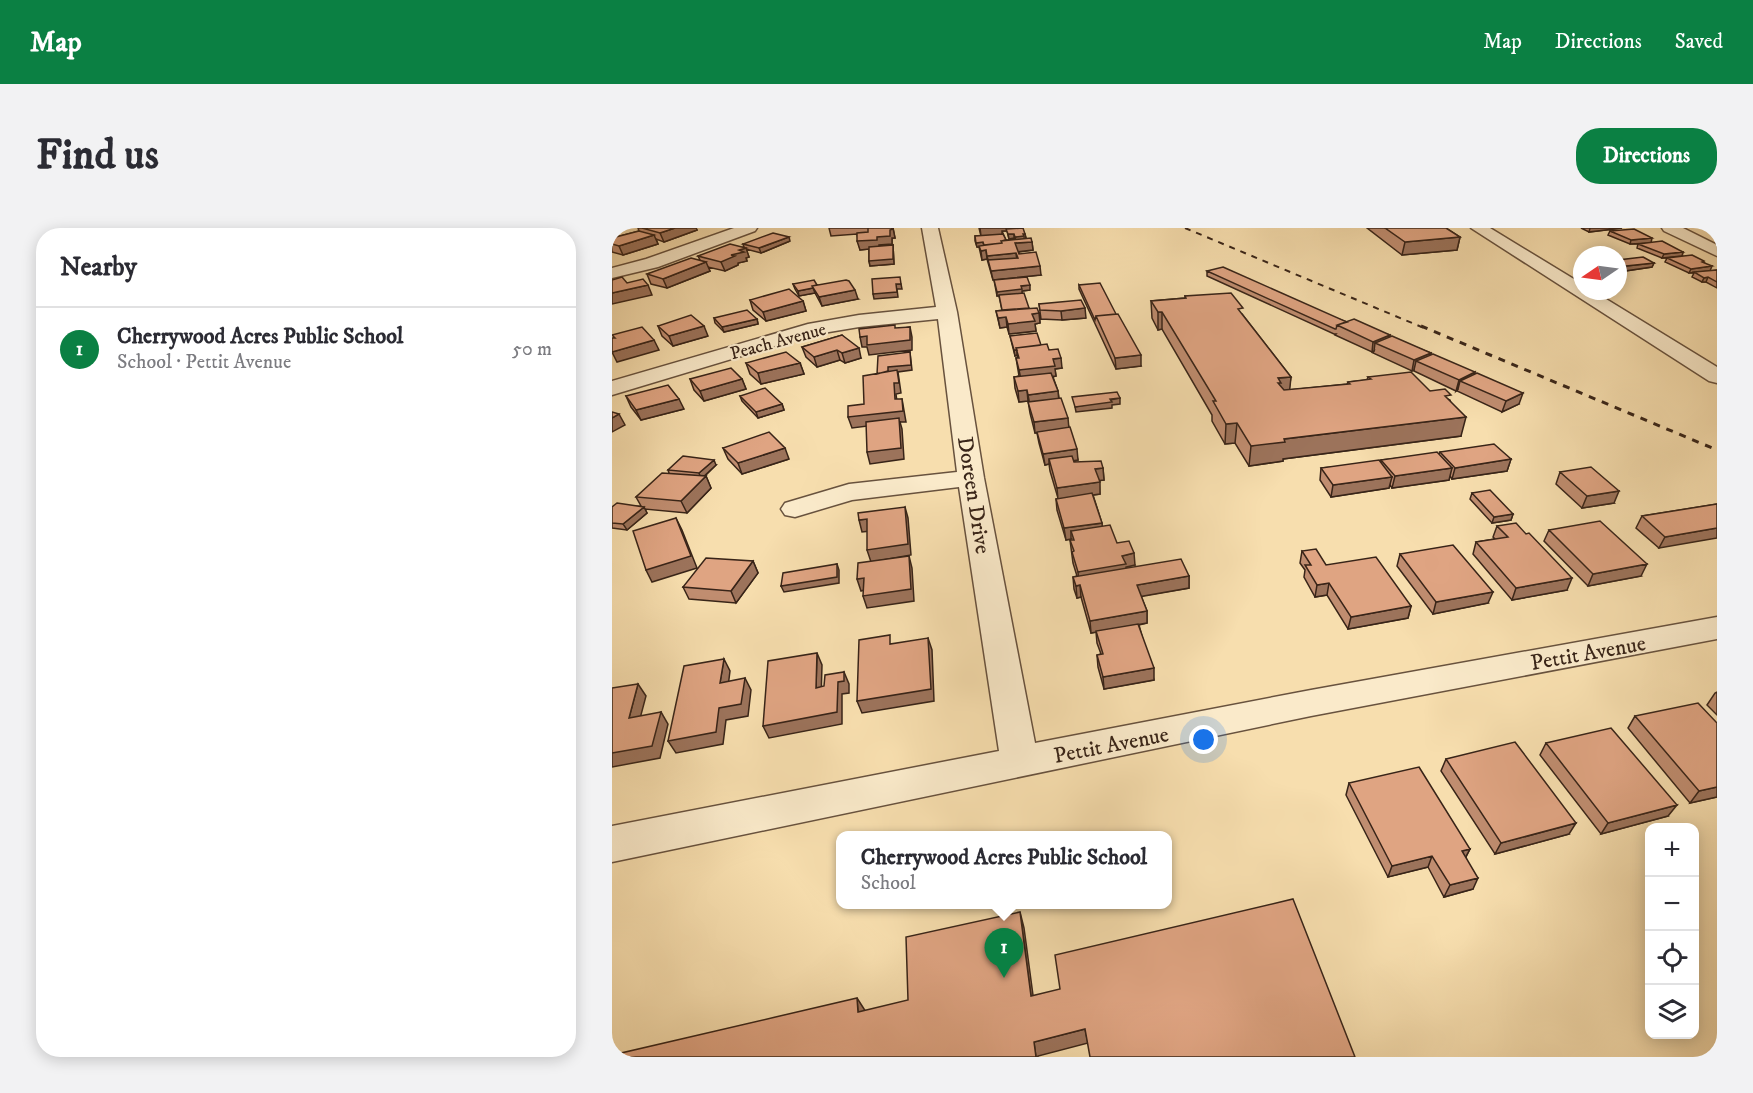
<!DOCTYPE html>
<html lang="en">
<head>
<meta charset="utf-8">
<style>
	body { margin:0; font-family:"IM FELL DW Pica",serif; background:#f2f2f3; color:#2b2b33 }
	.controls { position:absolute; right:18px; bottom:18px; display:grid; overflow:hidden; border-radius:12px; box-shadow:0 3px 15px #0003 }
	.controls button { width:54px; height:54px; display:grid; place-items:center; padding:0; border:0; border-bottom:2px solid #e1e1e2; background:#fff; color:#2b2b33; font:30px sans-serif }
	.compass { position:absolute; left:961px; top:18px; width:54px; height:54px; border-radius:50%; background:#fff; box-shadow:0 3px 15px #0003; rotate:257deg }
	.you { position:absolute; left:592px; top:512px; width:21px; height:21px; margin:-15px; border:4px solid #fff; border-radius:50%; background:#1a73e8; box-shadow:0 0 0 9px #1a73e833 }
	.badge { display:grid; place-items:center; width:39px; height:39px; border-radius:50%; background:#0b8043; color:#fff; font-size:20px; font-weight:700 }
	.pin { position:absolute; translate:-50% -50px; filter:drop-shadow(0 2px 3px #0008) }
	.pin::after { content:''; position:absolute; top:32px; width:21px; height:18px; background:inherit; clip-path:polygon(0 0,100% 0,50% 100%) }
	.popup { position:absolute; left:224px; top:603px; width:336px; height:78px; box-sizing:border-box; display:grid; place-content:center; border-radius:12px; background:#fff; filter:drop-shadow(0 2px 4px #0005); font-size:20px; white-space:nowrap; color:#7c7c81 }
	.popup b { font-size:22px; color:#2b2b33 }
	.popup::after { content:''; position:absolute; left:50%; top:100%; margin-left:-12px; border:12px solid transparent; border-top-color:#fff }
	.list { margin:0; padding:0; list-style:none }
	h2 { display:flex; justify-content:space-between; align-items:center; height:78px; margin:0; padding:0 24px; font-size:26px }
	h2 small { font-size:20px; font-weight:400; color:#7c7c81 }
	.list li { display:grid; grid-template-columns:39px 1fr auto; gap:18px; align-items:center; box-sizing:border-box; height:84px; padding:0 24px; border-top:2px solid #e1e1e2 }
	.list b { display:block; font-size:22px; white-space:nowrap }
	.list p { margin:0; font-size:20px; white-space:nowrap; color:#7c7c81 }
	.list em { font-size:20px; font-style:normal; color:#7c7c81 }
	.icon { flex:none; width:33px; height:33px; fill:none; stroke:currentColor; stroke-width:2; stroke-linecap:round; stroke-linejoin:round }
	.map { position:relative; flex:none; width:1105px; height:829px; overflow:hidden; border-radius:24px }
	header { display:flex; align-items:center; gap:36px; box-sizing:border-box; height:84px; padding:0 30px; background:#0b8043; color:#fff }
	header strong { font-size:28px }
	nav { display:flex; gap:33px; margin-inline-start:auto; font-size:21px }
	.intro { display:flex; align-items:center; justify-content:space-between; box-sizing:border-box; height:144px; padding:0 36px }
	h1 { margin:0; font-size:42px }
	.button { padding:15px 27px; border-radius:24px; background:#0b8043; color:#fff; font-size:21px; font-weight:700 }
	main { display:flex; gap:36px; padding:0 36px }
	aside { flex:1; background:#fff; border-radius:24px; box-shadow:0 3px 15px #0003 }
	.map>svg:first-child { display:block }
</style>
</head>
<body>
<header>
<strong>Map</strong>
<nav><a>Map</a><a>Directions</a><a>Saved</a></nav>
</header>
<div class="intro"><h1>Find us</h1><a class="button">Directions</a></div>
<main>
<aside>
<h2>Nearby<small></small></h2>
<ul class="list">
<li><span class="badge">1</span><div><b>Cherrywood Acres Public School</b><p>School · Pettit Avenue</p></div><em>50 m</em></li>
</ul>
</aside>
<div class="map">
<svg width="1105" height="829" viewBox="0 0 1105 829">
	<rect width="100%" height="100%" fill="#f7deae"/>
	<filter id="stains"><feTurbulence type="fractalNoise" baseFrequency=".00333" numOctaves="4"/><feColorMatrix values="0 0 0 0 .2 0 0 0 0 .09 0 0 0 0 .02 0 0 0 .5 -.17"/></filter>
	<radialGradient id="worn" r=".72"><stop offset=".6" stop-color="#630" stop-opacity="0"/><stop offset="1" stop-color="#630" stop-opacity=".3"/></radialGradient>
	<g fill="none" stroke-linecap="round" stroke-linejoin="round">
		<defs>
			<path id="minor" d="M122 0H145L143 3 46 39 0 50V40L34 31Z
				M310 0H326L345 84 372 250 423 515 699 462 1105 389V411L699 488 0 634V598L387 523 347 259 240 272 183 289 173 287 169 281 173 275 237 256 345 244 326 91 247 99 199 107 0 167V153L196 96 247 87 324 79Z
				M1050 0H1071L1105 17V28L1052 3Z"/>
			<path id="tertiary" d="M859 0H878L970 56V63H981L1105 139V155L1097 153Z"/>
		</defs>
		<use href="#minor" stroke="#68523e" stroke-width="3"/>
		<use href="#tertiary" stroke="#68523e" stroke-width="3"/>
		<use href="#minor" fill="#faeaca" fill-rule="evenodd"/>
		<use href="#tertiary" fill="#faeaca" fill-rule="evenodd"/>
		<path stroke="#382418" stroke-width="2" stroke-dasharray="6 6" stroke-linecap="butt" d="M573 0 812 100"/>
		<path stroke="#382418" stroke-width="3" stroke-dasharray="7 7" stroke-linecap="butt" d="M809 98 1105 222"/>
	</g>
	<path fill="#c08d70" stroke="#382418" stroke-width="1.5" fill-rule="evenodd" d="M26 0H84L85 2 52 14 44 11 46 16 11 27 0 24V10L27 3Z
		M217 0H281L283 10H280V16L267 17V18L281 17 282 36 258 38 257 33V21L248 22 245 6 219 8Z
		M367 0H398V1L413 6 414 10 412 11 420 14 421 22 407 24V26L429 47 381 52 375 31 370 32 367 19H365L363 13V8H369ZM390 3H395L397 11 402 10 403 12H394Z
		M755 0H834L848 9 845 22 790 27Z
		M969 0H1010L977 4Z
		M998 3 1071 24 1070 28 1092 34 1098 43 1105 42V60L1094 54H1090L1080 49 1082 45H1077L1053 34 1055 30H1050L1025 20 1026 16H1018L996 7Z
		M178 13 149 25 134 21 137 29 134 30 135 33 126 35V37L113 43 96 39 98 43 55 60 39 56 35 46 88 32 86 28 132 19 131 16Z
		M1006 32 1042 35 1040 39 1013 43 1006 39Z
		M595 43 735 94 778 107V109L819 125V127L862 147 907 176 890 184 845 163 846 161 844 163 802 143V142L800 143 761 125 762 123 760 124 723 107 724 106H722L595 48Z
		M382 52 418 62 410 63V65L417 81 427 85 428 95 423 96 424 103 397 106 395 99 388 100 384 83 390 82 387 68H385Z
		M181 56 205 57 246 71 210 78 203 65 187 68 183 61Z
		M467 57 529 138 504 141 467 61Z
		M573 68 630 86 679 149 677 162 735 156 736 154 755 152 756 149 818 163 838 172 849 208 671 231V233L637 238 623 215 613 216 600 193V187L550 101 546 102 540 90 539 73 573 70Z
		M138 72 191 73 194 83 154 93 141 82Z
		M427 76 474 90 450 92 429 91Z
		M102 90 145 91 146 96 112 104 103 95Z
		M46 98 96 108 61 118 50 108Z
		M230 107 249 130 233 135 228 132 205 139 194 129 190 119Z
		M398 108 429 117 437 122 450 140 443 141 444 148 441 149 446 163 447 170 457 199 466 232 462 233V234L491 240 492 252H487L488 266 481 267 490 295V298L523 337 514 339V340L577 348V360L529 368 535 383V395L527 397 542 452 492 461 486 439 485 427 489 426 485 415 484 404 479 405 469 369 465 370 462 361 461 349 465 348 461 335 458 312 459 311 454 312 445 282 444 271 446 270 438 243 437 236 433 237 427 215 425 205H423L418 185 416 173 407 174 403 160 402 149 407 148 404 130H406L405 127 403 128Z
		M134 135H188L192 146 149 156 138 146Z
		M78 151H130L134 161 92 173 82 162Z
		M14 168 72 181 29 192 19 179Z
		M128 168 170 176 172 182 146 190 130 173Z
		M111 220 177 231 130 246 116 231Z
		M828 224 899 231 895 243 840 251 838 248 837 252 780 260 778 257 777 260 719 269 708 252 709 240 769 235V232L827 226Z
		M104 237 93 248H94L99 260 75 285 33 281 35 285 15 302 0 300V279L29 278 24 269 57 245 56 242Z
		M948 244 1002 275 970 280 944 256Z
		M860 265 901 286 899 292 880 295 858 271Z
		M1105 276 1047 320 1024 300 1030 288Z
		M885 298 955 362 900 372 861 326 864 314 883 311 881 309Z
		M937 302 1029 348 976 358 932 313Z
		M690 323 714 337 799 378 796 390 736 401 715 367 703 369 692 349 693 342 688 335Z
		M788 326 876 375 821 386 785 338Z
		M141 333 146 345 124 375 77 371 71 359Z
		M1105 464V487L1095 477 1103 465Z
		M1023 488 1105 569 1078 575 1016 500Z
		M934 515 1056 588 989 606 928 527Z
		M834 531 957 606 883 626 829 543Z
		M737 555 858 621 854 629 861 661 832 669 816 639 776 649 734 567Z"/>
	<path fill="#9c735b" stroke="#382418" stroke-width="1.5" d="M63 0H84L85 2 52 14 48 5Z
		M281 0 283 10H280V16L267 17V20L248 22 245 13Z
		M368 0H398L399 3H390V7L369 8Z
		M978 0H1010L977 4Z
		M396 6H402V10L397 11Z
		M411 6H413L414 10H412V13L404 14 403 9Z
		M42 7 46 16 11 27 7 18Z
		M177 9 178 13 149 25 147 20Z
		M848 9 845 22 790 27 793 14Z
		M1040 10 1039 15 1018 16 1019 12Z
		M371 14 372 19H365L364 15Z
		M420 14 421 22 404 24 403 15Z
		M281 17 282 36 258 38 257 33Z
		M134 20 137 29 134 30 135 33 126 35V37L113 43 109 34 127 22Z
		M374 22 375 31 370 32 369 23Z
		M1071 24 1070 28 1050 30 1052 26Z
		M404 25 405 34 376 32 375 28Z
		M94 34 98 43 55 60 51 51Z
		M1042 35 1040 39 1013 43 1014 38Z
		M428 38 429 47 381 52 379 43Z
		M1100 38 1098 43 1077 45 1079 41Z
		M1096 49 1094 54H1090L1092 50Z
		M284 56H289L290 61H285L286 69 262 71 261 66Z
		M36 57 40 67 0 76V65Z
		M418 57V62L410 63V66L385 68V64L409 58Z
		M201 60 203 65 187 68 186 63Z
		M243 62 246 71 210 78 207 69Z
		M191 73 194 83 154 93 151 84Z
		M473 80 474 90 450 92 449 83Z
		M546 84H550V101L546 102Z
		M427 85 428 95 423 96 424 103 397 106 396 96 420 86Z
		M394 89 395 99 388 100 386 90Z
		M145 91 146 96 112 104 110 99Z
		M92 98 96 108 61 118 57 108Z
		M298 99 300 109V122L257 127 255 119H250L248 109Z
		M778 107 776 117 763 115 762 123 760 124 761 114Z
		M42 112 47 122 5 134 0 124Z
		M247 120 249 130 233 135 230 125Z
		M225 122 228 132 205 139 202 129Z
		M402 122H405V127L403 128Z
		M298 124 300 142 286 144 289 165 284 166 286 182 267 152 276 139Z
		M819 125 817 135 804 133 802 142 800 143 802 132Z
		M529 127V138L504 141 503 130Z
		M449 130 450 140 443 141 444 148 409 152 407 142 441 131Z
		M188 135 192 146 149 156 146 145Z
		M863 144 860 155 848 153 846 161 844 163 847 152Z
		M679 149 677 168 668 169 666 150Z
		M130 151 134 161 92 173 88 163Z
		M415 162 416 173 407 174 406 163Z
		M446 163 447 174 418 178 416 167Z
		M911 165 907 176 890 184 894 173Z
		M508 170V176L500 177V180L464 184 463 179Z
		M67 171 72 181 29 192 24 182Z
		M290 171 294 194H288L290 201 292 231 258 236 255 224 287 194 240 200 236 189Z
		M170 176 172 182 146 190 144 184Z
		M7 186 13 197 0 204V190Z
		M854 189 849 208 671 231V233L637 238 639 218 672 211Z
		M456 190 457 201 423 205 422 194Z
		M625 195 623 215 613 216 614 196Z
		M173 220 177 231 130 246 126 235Z
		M465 221 466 232 438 236 437 231V236L433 237 431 226Z
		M899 231 895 243 840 251 843 240Z
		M102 232 104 237 89 251 87 245Z
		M491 240 492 252 484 253 483 241Z
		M840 240 837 252 780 260 783 248Z
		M94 248 99 260 75 285 69 273Z
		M780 249 777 260 719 269 721 257Z
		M488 254V266L446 272 445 260Z
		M1007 263 1002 275 970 280 975 268Z
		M32 279 35 285 15 302 11 296Z
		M293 279 296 290 299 327 259 334 255 322Z
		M901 286 899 292 880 295 882 289Z
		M64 290 70 302 85 340 40 354 34 342Z
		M255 291 258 303 250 304 247 292Z
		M490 295 491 306 459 303V311L454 312 452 300Z
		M1105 300V310L1047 320 1053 309Z
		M522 325 523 337 514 339V348L467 356 466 344 510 328Z
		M297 328 300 340 302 373 255 380 251 368Z
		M141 333 146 345 124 375 119 363Z
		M225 336 227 342V355L172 364 169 358Z
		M1035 336 1029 348 976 358 981 346Z
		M577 348V360L526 369 525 357Z
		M252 350 256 361 249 363 245 351Z
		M960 350 955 362 900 372 904 360Z
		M717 355 715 367 703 369 705 357Z
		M468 357 469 369 465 370 464 358Z
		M881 364 876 375 821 386 824 374Z
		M799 378 796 390 736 401 739 389Z
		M535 383V395L479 405 478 393Z
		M316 410 320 422 322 473 250 485 245 473Z
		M205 425 210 437 209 472 204 460Z
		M112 431 118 443 115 467 108 455Z
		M542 440V452L492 461 491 449Z
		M232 444 237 456V465L230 466V496L157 510 151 498 226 454Z
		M133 450 139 462 136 488 114 492 111 516 64 525 56 513 107 480Z
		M26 456 34 468 25 502 17 490Z
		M49 484 56 496 48 530 0 539V525Z
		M1105 559V569L1078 575 1087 563Z
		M1065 577 1056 588 989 606 996 595Z
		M964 595 957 606 883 626 889 615Z
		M858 621 852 632 850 623Z
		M820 628 816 639 776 649 780 638Z
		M866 650 861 661 832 669 838 657Z
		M408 684 412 700 423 782 419 768Z
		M245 770 254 784H246Z
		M473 801 476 815 426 828V829H424L422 814Z"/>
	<path fill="#dfa482" stroke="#382418" stroke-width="1.5" d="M30 0H63L48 5Z
		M256 0H281V1L278 2V8L265 9V12L245 13V5L256 4Z
		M411 0 413 6H411L412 8 403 9 402 6H396L394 1Z
		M773 0H834L848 9 793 14Z
		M1022 1 1040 10 1019 12 998 3Z
		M27 3 42 7 7 18 0 16V10Z
		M161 5 177 9 147 20 131 16Z
		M391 6 394 12 389 13 390 15 372 17 371 14 364 15 363 8Z
		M419 10 420 14 403 15 407 26 424 24 428 38 379 43 376 32 406 30 404 25 375 28 374 22 369 23 367 18 390 15 389 13Z
		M1050 13 1071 24 1052 26 1026 16Z
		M118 16 134 20 127 22 132 24 119 27 123 28 109 34 86 28Z
		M281 17V31L257 33V19Z
		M1080 27 1092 33 1090 34 1100 38 1079 41 1055 30Z
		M1031 29 1042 35 1014 38 1006 34V32Z
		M79 30 94 34 51 51 35 46Z
		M611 39 735 94 725 97 724 101H723L595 43Z
		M1105 42V54L1096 49 1092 50 1082 44Z
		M10 49 15 55 31 51 36 57 0 65V52Z
		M288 49 289 56H284L285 64 261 66 260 51Z
		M415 49 418 57 409 58 410 61 385 64 382 52Z
		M202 52 205 57 200 58 201 60 186 63 181 56Z
		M234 52 237 53 243 62 207 69 200 58Z
		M488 55 504 86 484 88 483 92 467 57Z
		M177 61 191 73 151 84 138 72Z
		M412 65 417 80 390 82 387 67Z
		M619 65 631 80 626 81 679 149 666 150 669 155H666L672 162 738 156 736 154 759 151 756 149 799 144 818 163 833 161 839 167 833 168 854 189 672 211 673 214 639 218 625 195 614 196 601 173H604L550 84H546L539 73 574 70 573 68Z
		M469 72 473 80 449 83 428 82 427 76Z
		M425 80 427 85 420 86 423 93 396 96 394 89 386 90 384 83Z
		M135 82 145 91 110 99 102 90Z
		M506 86 529 127 503 130 484 88Z
		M79 87 92 98 57 108 46 98Z
		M742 91 778 107 761 114 725 97Z
		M283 97V100L298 99V112L255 117V108L248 109 247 101Z
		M30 99 42 112 0 124V110H3L0 107Z
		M425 105 429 117 404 120 405 122H402L398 108Z
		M230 107 247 120 230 125 225 122 202 129 190 119Z
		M780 108 819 125 802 132 763 115Z
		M435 116 437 122 446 121 449 130 441 131 443 138 407 142 404 130H407L404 120Z
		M174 124 188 135 146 145 134 135Z
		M298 124 299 137 276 139V143L265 146 266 128Z
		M821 126 863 144 847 152 804 133Z
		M119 140 130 151 88 163 78 151Z
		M285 142 287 155H282L283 171H290L291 183 236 189V178L252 176 251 148Z
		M439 145 446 163 416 167 415 162 406 163 402 149Z
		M865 145 911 165 894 173 848 153Z
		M56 157 67 171 24 182 14 168Z
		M153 160 170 176 144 184 128 168Z
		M505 164 508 170 498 171 500 174 463 179 460 169Z
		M449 170 456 190 422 194 416 174Z
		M0 184 7 186 0 190Z
		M287 190 289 220 255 224 254 194Z
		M458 199 465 221 431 226 425 204Z
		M157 204 173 220 126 235 111 220Z
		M882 216 899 231 843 240 828 224Z
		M825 224 840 240 783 248 769 232Z
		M71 228 102 232 87 245 56 242Z
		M460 228 462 234 489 233 491 240 483 241 488 254 445 260 437 231Z
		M767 232 780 249 721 257 709 240Z
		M979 239 1007 263 975 268 948 244Z
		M50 245 94 248 69 273 24 269Z
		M878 262 901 286 882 289 860 265Z
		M480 265 490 295 452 300 444 271Z
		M5 275 32 279 11 296 0 295V279Z
		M1105 276V300L1053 309 1030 288Z
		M293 279 296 316 255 322V291L247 292 246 285Z
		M64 290 79 328 34 342 21 303Z
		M988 293 1035 336 981 346 937 302Z
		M904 295 914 306 917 305 960 350 904 360 864 314 896 309 885 298Z
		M498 297 505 315 517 313 522 325 510 328 514 336 466 344 460 324 462 323 458 312H462L459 303Z
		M841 317 881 364 824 374 788 326Z
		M704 321 714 337 764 329 799 378 739 389 717 355 705 357 693 337H699L690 323Z
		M297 328 299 361 251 368 252 350 245 351 246 335Z
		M94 330 141 333 119 363 71 359Z
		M569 331 577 348 525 357 535 383 478 393 468 357 464 358 461 349Z
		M225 336V349L169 358 171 345Z
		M526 396 542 440 491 449 485 427 491 426 484 403Z
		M278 407V416L316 410 319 461 245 473 247 412Z
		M205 425 204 460 212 458 213 447 232 444V453L226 454 225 484 151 498 156 433Z
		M112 431 108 455 133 450 129 476 107 480 104 504 56 513 72 438Z
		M26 456 17 490 49 484 40 518 0 525V460Z
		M1086 475 1105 495V559L1087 563 1023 488Z
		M999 500 1065 577 996 595 934 515Z
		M903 514 964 595 889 615 834 531Z
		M807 539 858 621 850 623 866 650 838 657 820 628 780 638 737 555Z
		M681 671 743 829H478L473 801 422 814 424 829H4L5 826 245 770 246 784 296 772 294 709 408 684 419 768 448 761 443 727Z"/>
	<g text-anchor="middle" stroke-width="4.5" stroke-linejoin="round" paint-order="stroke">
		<g font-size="18" fill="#382418" stroke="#faeaca">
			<text transform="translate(166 113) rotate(-15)" y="6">Peach Avenue</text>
		</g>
		<g font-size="22" fill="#382418" stroke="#faeaca">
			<text transform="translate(363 267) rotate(81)" y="8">Doreen Drive</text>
			<text transform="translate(976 424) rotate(-10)" y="8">Pettit Avenue</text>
			<text transform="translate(499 516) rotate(-11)" y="8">Pettit Avenue</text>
		</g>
	</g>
	<rect width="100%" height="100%" filter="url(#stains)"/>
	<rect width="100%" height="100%" fill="url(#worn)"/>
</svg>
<div class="controls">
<button>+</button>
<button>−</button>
<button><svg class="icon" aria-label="locate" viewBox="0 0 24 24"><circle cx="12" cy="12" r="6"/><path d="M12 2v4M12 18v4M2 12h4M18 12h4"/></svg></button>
<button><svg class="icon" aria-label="layers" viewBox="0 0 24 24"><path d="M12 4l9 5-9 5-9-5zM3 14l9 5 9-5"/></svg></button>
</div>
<svg class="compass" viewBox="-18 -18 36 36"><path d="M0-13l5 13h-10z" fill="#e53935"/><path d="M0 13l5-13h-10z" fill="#7c7c81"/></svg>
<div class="you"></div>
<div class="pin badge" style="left:392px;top:750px">1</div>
<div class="popup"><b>Cherrywood Acres Public School</b>School</div>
</div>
</main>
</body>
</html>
